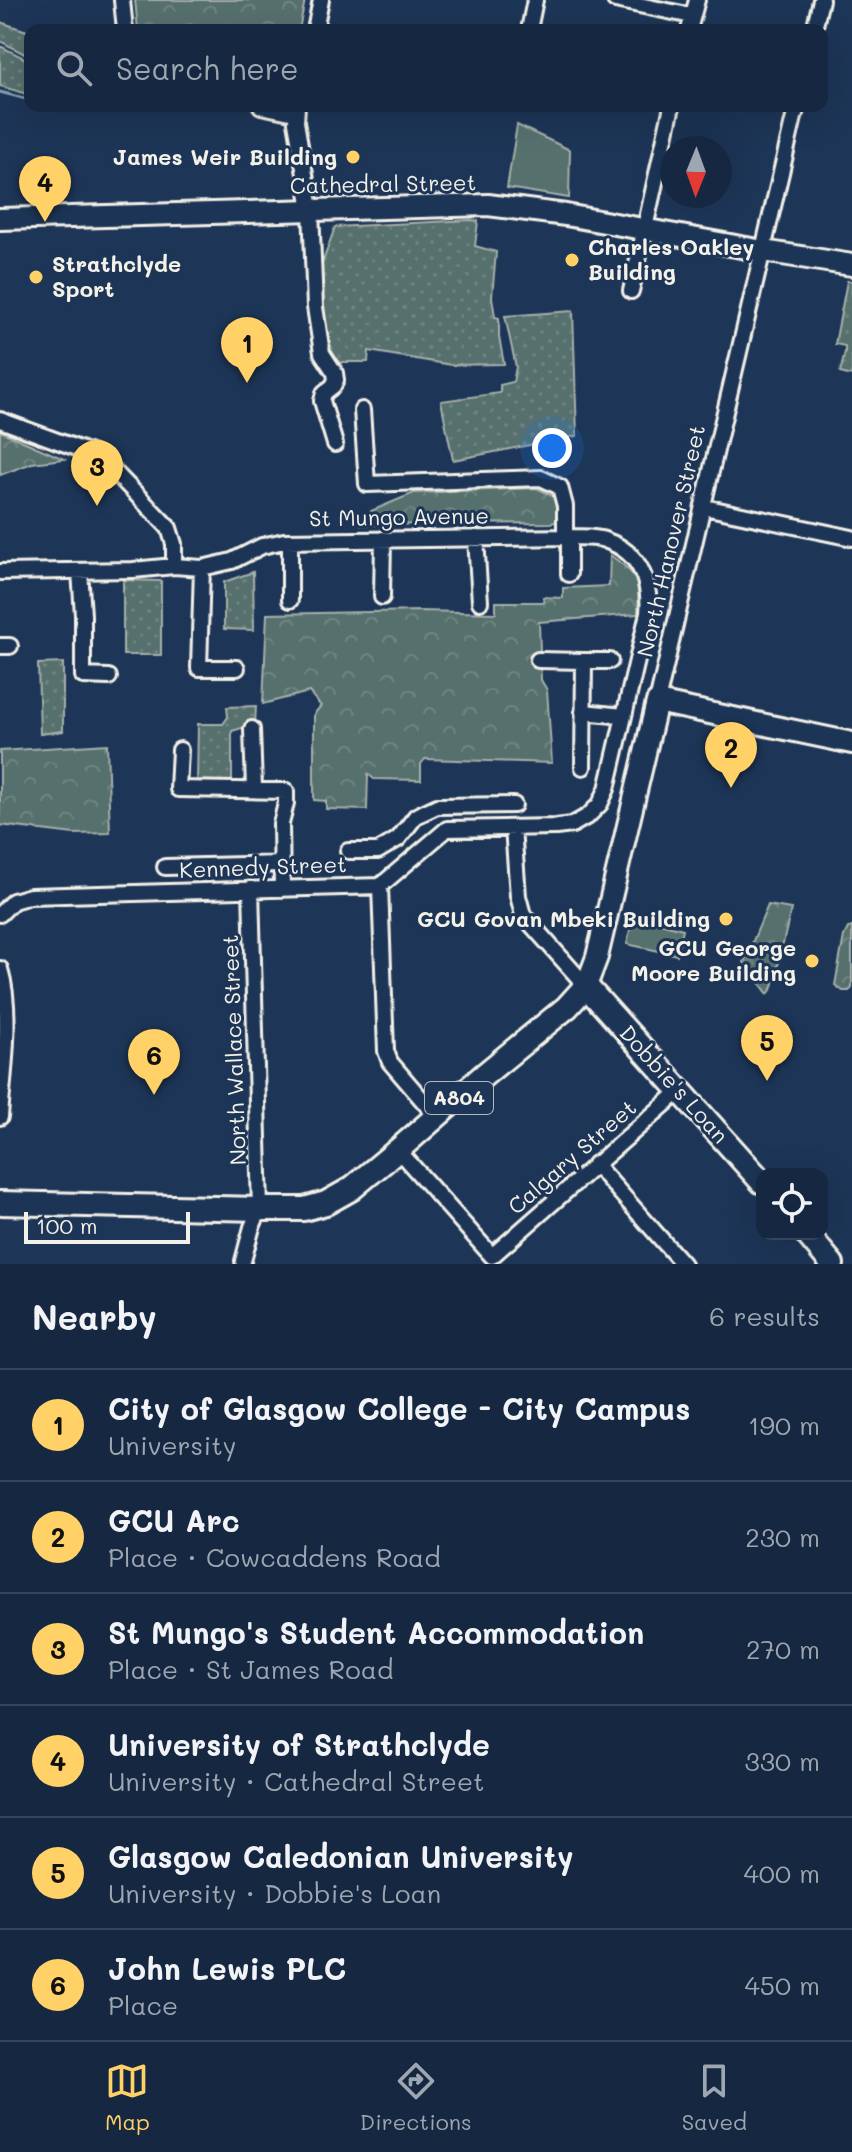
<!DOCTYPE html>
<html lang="en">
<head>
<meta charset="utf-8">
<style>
	body { margin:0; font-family:Mali,sans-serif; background:#1f3048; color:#f1f3f6 }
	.controls { position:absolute; right:24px; bottom:24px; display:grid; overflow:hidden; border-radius:16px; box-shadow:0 8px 32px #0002 }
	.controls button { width:72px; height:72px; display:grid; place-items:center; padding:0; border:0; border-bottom:2px solid #35445a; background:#162841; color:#f1f3f6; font:40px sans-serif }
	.compass { position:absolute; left:660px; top:136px; width:72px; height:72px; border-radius:50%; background:#162841; box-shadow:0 8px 32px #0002; rotate:181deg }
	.scale { position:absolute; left:24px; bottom:20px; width:166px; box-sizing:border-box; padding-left:8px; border:4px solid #f4f1e8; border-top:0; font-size:22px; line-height:28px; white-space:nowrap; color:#f4f1e8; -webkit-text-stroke:6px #1d3557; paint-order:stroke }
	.you { position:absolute; left:552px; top:448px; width:28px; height:28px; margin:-20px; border:6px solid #fff; border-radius:50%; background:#1a73e8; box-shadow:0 0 0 12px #1a73e833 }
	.badge { display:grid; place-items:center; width:52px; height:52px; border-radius:50%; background:#ffd166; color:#111; font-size:26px; font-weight:700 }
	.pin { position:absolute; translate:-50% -66px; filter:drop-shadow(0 2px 4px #0008) }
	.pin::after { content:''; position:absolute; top:42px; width:28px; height:24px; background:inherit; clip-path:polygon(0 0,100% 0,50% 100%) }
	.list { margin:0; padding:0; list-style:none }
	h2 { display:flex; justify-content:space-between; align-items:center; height:104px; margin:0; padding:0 32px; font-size:34px }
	h2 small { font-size:26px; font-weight:400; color:#9ea6b1 }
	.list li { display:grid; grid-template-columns:52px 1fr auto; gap:24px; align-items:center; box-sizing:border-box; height:112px; padding:0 32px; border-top:2px solid #35445a }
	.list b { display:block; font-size:30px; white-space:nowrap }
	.list p { margin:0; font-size:26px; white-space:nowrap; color:#9ea6b1 }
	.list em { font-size:26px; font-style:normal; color:#9ea6b1 }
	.icon { flex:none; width:44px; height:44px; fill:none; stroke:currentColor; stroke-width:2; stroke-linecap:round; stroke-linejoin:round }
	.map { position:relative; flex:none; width:852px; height:1264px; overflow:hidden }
	.search { position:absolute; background:#162841; box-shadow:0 8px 32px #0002; left:24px; right:24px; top:24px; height:88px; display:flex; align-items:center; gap:20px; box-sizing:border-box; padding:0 28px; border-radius:16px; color:#9ea6b1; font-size:30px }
	.sheet { height:776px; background:#162841 }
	nav { display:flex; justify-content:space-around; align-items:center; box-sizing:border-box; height:112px; border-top:2px solid #35445a; background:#162841; font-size:22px; color:#9ea6b1 }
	nav a { display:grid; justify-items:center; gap:4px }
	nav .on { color:#ffd166 }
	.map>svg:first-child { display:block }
</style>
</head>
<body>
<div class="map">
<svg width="852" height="1264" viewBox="0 0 852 1264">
	<defs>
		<pattern id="grass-dots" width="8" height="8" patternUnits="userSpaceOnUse" patternTransform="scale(2)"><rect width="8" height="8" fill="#57706d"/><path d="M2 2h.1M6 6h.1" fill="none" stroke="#708582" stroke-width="1.8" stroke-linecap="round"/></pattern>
		<pattern id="forest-crowns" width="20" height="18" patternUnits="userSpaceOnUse" patternTransform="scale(2)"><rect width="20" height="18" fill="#57706d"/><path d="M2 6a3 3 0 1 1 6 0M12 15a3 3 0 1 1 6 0" fill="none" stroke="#708582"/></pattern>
	</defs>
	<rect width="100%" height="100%" fill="#1d3557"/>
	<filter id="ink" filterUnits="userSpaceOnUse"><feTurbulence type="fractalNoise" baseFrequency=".0125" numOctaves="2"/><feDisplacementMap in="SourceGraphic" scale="16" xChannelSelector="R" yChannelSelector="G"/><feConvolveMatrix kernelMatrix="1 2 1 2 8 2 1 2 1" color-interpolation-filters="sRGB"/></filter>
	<g filter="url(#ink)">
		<path fill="url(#grass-dots)" stroke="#a6b0aa" stroke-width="2" d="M0 22 30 32 27 46 30 57 0 41Z
			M0 46 30 61V95L0 86Z
			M471 220 478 221 475 246 496 252 492 297 495 317 499 318V337L504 364 451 365 369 351 368 362H343L338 366 327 356 319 307 321 267 335 227Z
			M847 281H852V376L840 373 845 352V346L835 344Z
			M573 311 577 436 453 460 441 401 500 393V385L513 382 516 367 505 316Z
			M253 572 254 630 224 629V582Z
			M123 580 161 581V655H123Z
			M63 663V731L40 734 38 664Z
			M256 706 255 724 232 731V782L197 783 198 724H223L228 717 227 707Z"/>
		<path fill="url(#forest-crowns)" stroke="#a6b0aa" stroke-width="2" d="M135 0H305L299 30H138Z
			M0 431 64 459 32 463 0 475Z
			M537 488 555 497 561 521 550 523 362 525 371 511 414 493Z
			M610 555C638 575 639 579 638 614L539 622 541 680 547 690 552 763 425 759 421 764V780L374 779 368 774 367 810 326 809V801L314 800V714L321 706 309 692 263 704 267 614 422 611 496 613V602H544L543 597 563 598V588L609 586Z
			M107 744 110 833 74 834 0 825V751Z
			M768 905 791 909 773 987 768 994 744 962Z
			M852 927V988L849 991H843L835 985 844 936 848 928Z"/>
		<path fill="#57706d" stroke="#a6b0aa" stroke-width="2" d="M517 125 570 150 569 198 507 188Z
			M633 916 683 929 677 955 627 944Z"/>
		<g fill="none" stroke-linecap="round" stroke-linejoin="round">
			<path stroke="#8aa1b1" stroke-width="3" d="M0 92 30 100
				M53 106 65 109 70 106"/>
			<defs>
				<path id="street" d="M122 0 125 30
					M615 0 692 16
					M315 30 321 0
					M529 30 535 0
					M689 30 697 0
					M814 30 821 0
					M261 106 295 113
					M297 106 296 122 311 209 315 307 322 353 335 373 336 380 333 386 324 393 322 401 335 444
					M631 291 672 106
					M362 410 367 484 541 478 560 487 565 506V537
					M0 420 93 454 107 464 169 528 174 544V566
					M704 507 852 538
					M476 538 480 602
					M290 541V600
					M202 568 199 668H237
					M80 571 83 615V676L109 677
					M0 572 133 570 174 566 202 568 232 561 262 546 284 541 569 537C581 538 596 536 607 541 639 552 651 581 648 613L607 789 600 804 588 816 572 825 556 827 447 829 380 886 30 896 13 901 0 914
					M569 574V537
					M382 597 383 539
					M0 646H10
					M538 660 584 661
					M657 702 795 113
					M583 712 624 716
					M252 729 254 789
					M180 750 178 789 286 791V803L281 824 282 889
					M583 767 584 661H610
					M513 828 518 896 523 915 586 986
					M348 851H378L398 839 416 816 437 806 514 805
					M165 867 281 864
					M380 886 386 1051 390 1062 437 1117
					M0 969C13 1012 3 1072 0 1117
					M398 1150 492 1256 681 1090
					M595 1164 683 1264
					M243 1261 252 1227 260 1209 251 889"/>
				<path id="secondary" d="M0 219 488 205 566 215 763 251 852 265
					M586 986 597 957 657 702 852 743"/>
				<path id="primary" d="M0 1203 260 1209H304L326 1203 351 1189 398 1150 484 1075 567 1007 586 986 762 1182
					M807 1234 832 1264"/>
			</defs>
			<use href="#street" stroke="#f4f1e8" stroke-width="20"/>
			<use href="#secondary" stroke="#f4f1e8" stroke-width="26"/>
			<use href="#primary" stroke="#f4f1e8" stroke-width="28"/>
			<use href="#street" stroke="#1d3557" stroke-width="14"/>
			<use href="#secondary" stroke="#1d3557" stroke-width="20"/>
			<use href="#primary" stroke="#1d3557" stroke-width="22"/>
			<defs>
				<path id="street-bridge" d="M795 113 797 106"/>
			</defs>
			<use href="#street-bridge" stroke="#f4f1e8" stroke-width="20" stroke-linecap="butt"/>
			<use href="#street-bridge" stroke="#1d3557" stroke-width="14"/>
		</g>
	</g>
	<g fill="#ffd166" stroke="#1d3557" stroke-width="3">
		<circle cx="353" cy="157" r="8"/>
		<circle cx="572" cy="260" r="8"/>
		<circle cx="36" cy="277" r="8"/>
		<circle cx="726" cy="919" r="8"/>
		<circle cx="812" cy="961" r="8"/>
	</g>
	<g text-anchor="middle" stroke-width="6" stroke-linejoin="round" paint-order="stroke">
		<rect fill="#1d3557" stroke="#b4b9bc" stroke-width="2" x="425" y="1082" width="68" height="32" rx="6"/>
		<g font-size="20" font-weight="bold" fill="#f4f1e8">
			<text x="459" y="1105">A804</text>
		</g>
		<g font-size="22" font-weight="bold" fill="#f4f1e8" stroke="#1d3557" text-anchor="end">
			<text x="337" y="165">James Weir Building</text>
			<text x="588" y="255" text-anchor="start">Charles Oakley<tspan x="588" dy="25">Building</tspan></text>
			<text x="52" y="272" text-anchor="start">Strathclyde<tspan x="52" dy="25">Sport</tspan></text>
			<text x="710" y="927">GCU Govan Mbeki Building</text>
			<text x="796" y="956">GCU George<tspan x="796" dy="25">Moore Building</tspan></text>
		</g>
		<g font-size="22" fill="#f4f1e8" stroke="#1d3557">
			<text transform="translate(383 184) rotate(-1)" y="8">Cathedral Street</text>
			<text transform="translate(399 517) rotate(-1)" y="8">St Mungo Avenue</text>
			<text transform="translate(671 541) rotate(-77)" y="8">North Hanover Street</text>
			<text transform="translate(263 867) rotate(-2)" y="8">Kennedy Street</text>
			<text transform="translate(234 1050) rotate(-92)" y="8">North Wallace Street</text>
			<text transform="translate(674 1084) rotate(48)" y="8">Dobbie's Loan</text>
			<text transform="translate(572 1157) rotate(-41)" y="8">Calgary Street</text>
		</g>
	</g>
</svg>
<div class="controls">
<button><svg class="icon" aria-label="locate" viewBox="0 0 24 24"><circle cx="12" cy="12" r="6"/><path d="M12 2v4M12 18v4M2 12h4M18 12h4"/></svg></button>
</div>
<svg class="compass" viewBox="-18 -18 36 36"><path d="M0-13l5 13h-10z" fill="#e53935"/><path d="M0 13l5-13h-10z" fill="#9ea6b1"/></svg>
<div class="scale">100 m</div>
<div class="you"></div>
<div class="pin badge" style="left:247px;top:383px">1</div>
<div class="pin badge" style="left:731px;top:788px">2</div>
<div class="pin badge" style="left:97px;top:506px">3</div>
<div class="pin badge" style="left:45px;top:222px">4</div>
<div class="pin badge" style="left:767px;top:1081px">5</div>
<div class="pin badge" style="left:154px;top:1095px">6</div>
<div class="search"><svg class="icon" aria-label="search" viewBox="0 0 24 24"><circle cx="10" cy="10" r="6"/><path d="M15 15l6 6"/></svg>Search here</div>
</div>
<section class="sheet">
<h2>Nearby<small>6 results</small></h2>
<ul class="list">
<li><span class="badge">1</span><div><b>City of Glasgow College - City Campus</b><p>University</p></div><em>190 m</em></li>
<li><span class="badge">2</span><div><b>GCU Arc</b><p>Place · Cowcaddens Road</p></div><em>230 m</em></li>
<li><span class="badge">3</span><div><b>St Mungo's Student Accommodation</b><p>Place · St James Road</p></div><em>270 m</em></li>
<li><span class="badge">4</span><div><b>University of Strathclyde</b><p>University · Cathedral Street</p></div><em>330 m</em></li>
<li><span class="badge">5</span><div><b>Glasgow Caledonian University</b><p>University · Dobbie's Loan</p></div><em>400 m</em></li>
<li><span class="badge">6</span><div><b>John Lewis PLC</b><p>Place</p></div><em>450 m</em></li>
</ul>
</section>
<nav>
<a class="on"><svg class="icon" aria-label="map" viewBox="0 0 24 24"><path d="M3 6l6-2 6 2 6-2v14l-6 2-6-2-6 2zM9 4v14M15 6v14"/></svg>Map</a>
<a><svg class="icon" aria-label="directions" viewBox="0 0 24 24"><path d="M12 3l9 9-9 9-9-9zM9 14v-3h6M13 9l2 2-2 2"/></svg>Directions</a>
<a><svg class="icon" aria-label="saved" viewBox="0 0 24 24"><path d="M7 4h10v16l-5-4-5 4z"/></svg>Saved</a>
</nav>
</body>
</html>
